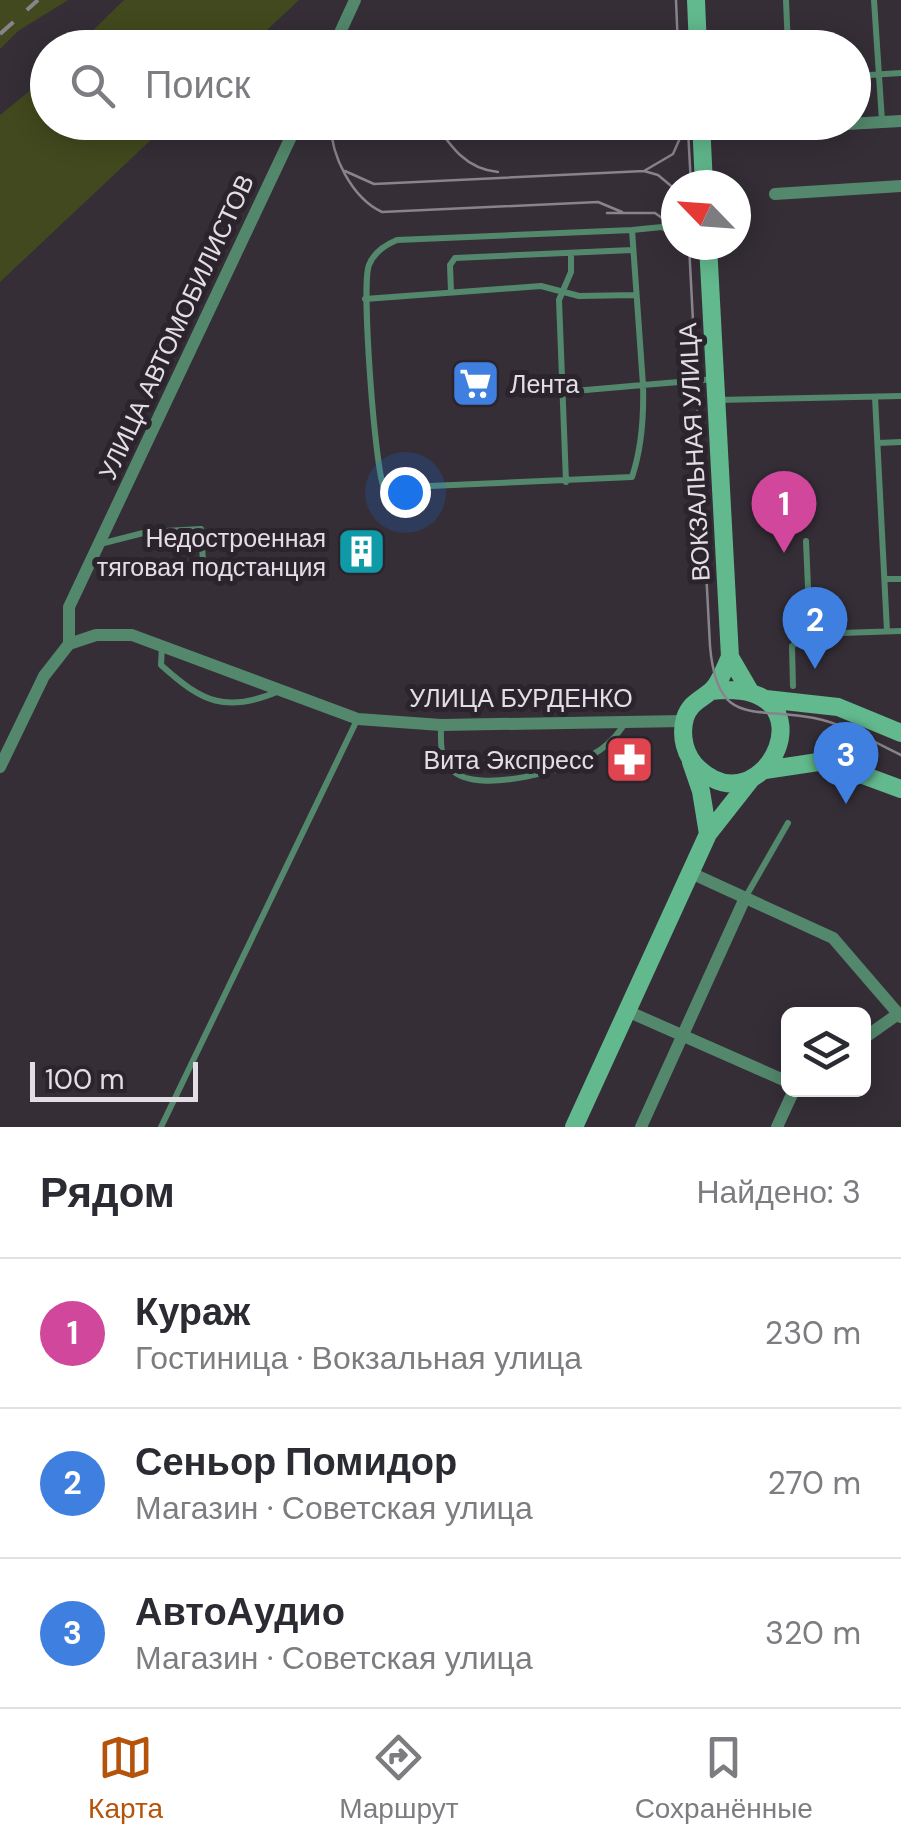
<!DOCTYPE html>
<html lang="ru">
<head>
<meta charset="utf-8">
<style>
	body { margin:0; font-family:"DM Sans",sans-serif; background:#f7f7f7; color:#2b2b33 }
	.controls { position:absolute; right:30px; bottom:30px; display:grid; overflow:hidden; border-radius:15px; box-shadow:0 5px 25px #0003 }
	.controls button { width:90px; height:90px; display:grid; place-items:center; padding:0; border:0; border-bottom:2px solid #e1e1e2; background:#fff; color:#2b2b33; font:50px sans-serif }
	.compass { position:absolute; left:661px; top:170px; width:90px; height:90px; border-radius:50%; background:#fff; box-shadow:0 5px 25px #0003; rotate:295deg }
	.scale { position:absolute; left:30px; bottom:25px; width:168px; box-sizing:border-box; padding-left:10px; border:5px solid #e3dee5; border-top:0; font-size:28px; line-height:35px; white-space:nowrap; color:#e3dee5; -webkit-text-stroke:8px #2b242d; paint-order:stroke }
	.you { position:absolute; left:405px; top:492px; width:35px; height:35px; margin:-25px; border:8px solid #fff; border-radius:50%; background:#1a73e8; box-shadow:0 0 0 15px #1a73e833 }
	.badge { display:grid; place-items:center; width:65px; height:65px; border-radius:50%; background:#b45309; color:#fff; font-size:32px; font-weight:700 }
	.pin { position:absolute; translate:-50% -82px; filter:drop-shadow(0 2px 5px #0008) }
	.pin::after { content:''; position:absolute; top:52px; width:35px; height:30px; background:inherit; clip-path:polygon(0 0,100% 0,50% 100%) }
	.list { margin:0; padding:0; list-style:none }
	h2 { display:flex; justify-content:space-between; align-items:center; height:130px; margin:0; padding:0 40px; font-size:42px }
	h2 small { font-size:32px; font-weight:400; color:#7c7c81 }
	.list li { display:grid; grid-template-columns:65px 1fr auto; gap:30px; align-items:center; box-sizing:border-box; height:150px; padding:0 40px; border-top:2px solid #e1e1e2 }
	.list b { display:block; font-size:38px; white-space:nowrap }
	.list p { margin:0; font-size:32px; white-space:nowrap; color:#7c7c81 }
	.list em { font-size:32px; font-style:normal; color:#7c7c81 }
	.icon { flex:none; width:55px; height:55px; fill:none; stroke:currentColor; stroke-width:2; stroke-linecap:round; stroke-linejoin:round }
	.map { position:relative; flex:none; width:901px; height:1127px; overflow:hidden }
	.search { position:absolute; background:#fff; box-shadow:0 5px 25px #0003; left:30px; right:30px; top:30px; height:110px; display:flex; align-items:center; gap:25px; box-sizing:border-box; padding:0 35px; border-radius:55px; color:#7c7c81; font-size:38px }
	.sheet { height:580px; background:#fff }
	nav { display:flex; justify-content:space-around; align-items:center; box-sizing:border-box; height:140px; border-top:2px solid #e1e1e2; background:#fff; font-size:28px; color:#7c7c81 }
	nav a { display:grid; justify-items:center; gap:5px }
	nav .on { color:#b45309 }
	.map>svg:first-child { display:block }
</style>
</head>
<body>
<div class="map">
<svg width="901" height="1127" viewBox="0 0 901 1127">
	<rect width="100%" height="100%" fill="#352e37"/>
	<path fill="#43491e" d="M0 0H68L18 31 0 49Z
		M124 0H299L249 47H76Z
		M47 77 48 122 169 123 0 282V115Z"/>
	<g fill="none" stroke-linecap="round" stroke-linejoin="round">
		<path stroke="#53886c" stroke-width="6" d="M786 0 788 48
			M874 0 882 121
			M854 76 901 73
			M676 216 662 227 632 230 643 385 715 379
			M662 227 676 235
			M451 292 450 265 455 258 632 250
			M365 299 541 286 579 296 636 295
			M563 392 643 385C644 418 642 447 632 477L384 488C375 470 361 284 369 265 374 252 385 245 397 240L632 230
			M875 397 887 631
			M717 400 901 396
			M878 443 901 442
			M566 482 559 300 571 272V253
			M806 541 810 634
			M92 560 144 565 203 562 201 529 147 532 100 544
			M885 579H901
			M162 645 161 665C202 702 226 714 279 691
			M793 686 792 646 810 634 901 631
			M441 726C441 742 439 757 452 770 477 796 573 769 600 750 611 743 618 733 626 722
			M745 898 788 823
			M161 1127 357 720"/>
		<path stroke="#53886c" stroke-width="12" d="M333 48 355 0
			M701 132 901 121
			M775 194 901 186
			M69 644 96 635H132L358 719 441 725 684 721
			M0 767 44 676 69 644V607L298 122
			M691 873 833 938 901 1017
			M627 1011 788 1082
			M864 1038 898 1014
			M641 1127 745 898
			M777 1127 794 1090"/>
		<path stroke="#62b98d" stroke-width="18" d="M696 0 698 48
			M701 122 704 185
			M708 245 730 657 751 693
			M711 691C838 676 765 832 698 768 685 756 680 736 685 718 690 703 700 700 711 691 720 683 725 667 730 657
			M766 699 838 707 901 733
			M691 762 701 791 708 834
			M765 770 825 761 901 789
			M574 1127 708 834 752 778"/>
		<path stroke="#89838b" stroke-width="2.5" d="M676 0 678 48
			M331 122C330 155 352 198 382 212L598 202 622 212
			M434 122C451 147 466 169 498 172
			M688 130 691 185
			M345 171 374 184 644 171 658 175 676 190
			M644 171 673 154 687 122
			M607 213H655L676 228
			M689 245 710 646C717 729 754 706 814 718 845 724 873 742 901 755"/>
		<path stroke="#89838b" stroke-width="4" stroke-dasharray="18 18" stroke-linecap="butt" d="M0 34 38 0"/>
	</g>
	<defs>
		<symbol id="supermarket-square" viewBox="-11 -11 22 22"><rect x="-9" y="-9" width="18" height="18" rx="4" fill="#3f7fe0" stroke="#2b242d"/><path d="M-6-5.5h2.5l.6 2H6L4.5 2H-2.5L-4.4-4H-6ZM-1.5 3.2a1.3 1.3 0 1 0 .1 0ZM3 3.2a1.3 1.3 0 1 0 .1 0Z" fill="#fff"/></symbol>
		<symbol id="building-square" viewBox="-11 -11 22 22"><rect x="-9" y="-9" width="18" height="18" rx="4" fill="#0f9aa8" stroke="#2b242d"/><path d="M-4-6H4V6H1V3H-1V6H-4ZM-2.5-4.3h1.7v1.8h-1.7ZM.8-4.3h1.7v1.8H.8ZM-2.5-1h1.7V.8h-1.7ZM.8-1h1.7V.8H.8Z" fill="#fff"/></symbol>
		<symbol id="pharmacy-square" viewBox="-11 -11 22 22"><rect x="-9" y="-9" width="18" height="18" rx="4" fill="#e0444e" stroke="#2b242d"/><path d="M-2-6h4v4h4v4h-4v4h-4v-4h-4v-4h4Z" fill="#fff"/></symbol>
	</defs>
	<g fill-rule="evenodd">
		<use href="#supermarket-square" x="448" y="356" width="55" height="55"/>
		<use href="#building-square" x="334" y="524" width="55" height="55"/>
		<use href="#pharmacy-square" x="602" y="732" width="55" height="55"/>
	</g>
	<g text-anchor="middle" stroke-width="10" stroke-linejoin="round" paint-order="stroke">
		<g font-size="25" fill="#e3dee5" stroke="#2b242d">
			<text transform="translate(176 327) rotate(-65)" y="9">УЛИЦА АВТОМОБИЛИСТОВ</text>
			<text transform="translate(694 452) rotate(-93)" y="9">ВОКЗАЛЬНАЯ УЛИЦА</text>
			<text x="521" y="707">УЛИЦА БУРДЕНКО</text>
		</g>
		<g font-size="25" fill="#e3dee5" stroke="#2b242d" text-anchor="end">
			<text x="510" y="393" text-anchor="start">Лента</text>
			<text x="326" y="547">Недостроенная<tspan x="326" dy="29">тяговая подстанция</tspan></text>
			<text x="594" y="769">Вита Экспресс</text>
		</g>
	</g>
</svg>
<div class="controls">
<button><svg class="icon" aria-label="layers" viewBox="0 0 24 24"><path d="M12 4l9 5-9 5-9-5zM3 14l9 5 9-5"/></svg></button>
</div>
<svg class="compass" viewBox="-18 -18 36 36"><path d="M0-13l5 13h-10z" fill="#e53935"/><path d="M0 13l5-13h-10z" fill="#7c7c81"/></svg>
<div class="scale">100 m</div>
<div class="you"></div>
<div class="pin badge" style="left:784px;top:553px;background:#d1479c">1</div>
<div class="pin badge" style="left:815px;top:669px;background:#3f7fe0">2</div>
<div class="pin badge" style="left:846px;top:804px;background:#3f7fe0">3</div>
<div class="search"><svg class="icon" aria-label="search" viewBox="0 0 24 24"><circle cx="10" cy="10" r="6"/><path d="M15 15l6 6"/></svg>Поиск</div>
</div>
<section class="sheet">
<h2>Рядом<small>Найдено: 3</small></h2>
<ul class="list">
<li><span class="badge" style="background:#d1479c">1</span><div><b>Кураж</b><p>Гостиница · Вокзальная улица</p></div><em>230 m</em></li>
<li><span class="badge" style="background:#3f7fe0">2</span><div><b>Сеньор Помидор</b><p>Магазин · Советская улица</p></div><em>270 m</em></li>
<li><span class="badge" style="background:#3f7fe0">3</span><div><b>АвтоАудио</b><p>Магазин · Советская улица</p></div><em>320 m</em></li>
</ul>
</section>
<nav>
<a class="on"><svg class="icon" aria-label="map" viewBox="0 0 24 24"><path d="M3 6l6-2 6 2 6-2v14l-6 2-6-2-6 2zM9 4v14M15 6v14"/></svg>Карта</a>
<a><svg class="icon" aria-label="directions" viewBox="0 0 24 24"><path d="M12 3l9 9-9 9-9-9zM9 14v-3h6M13 9l2 2-2 2"/></svg>Маршрут</a>
<a><svg class="icon" aria-label="saved" viewBox="0 0 24 24"><path d="M7 4h10v16l-5-4-5 4z"/></svg>Сохранённые</a>
</nav>
</body>
</html>
